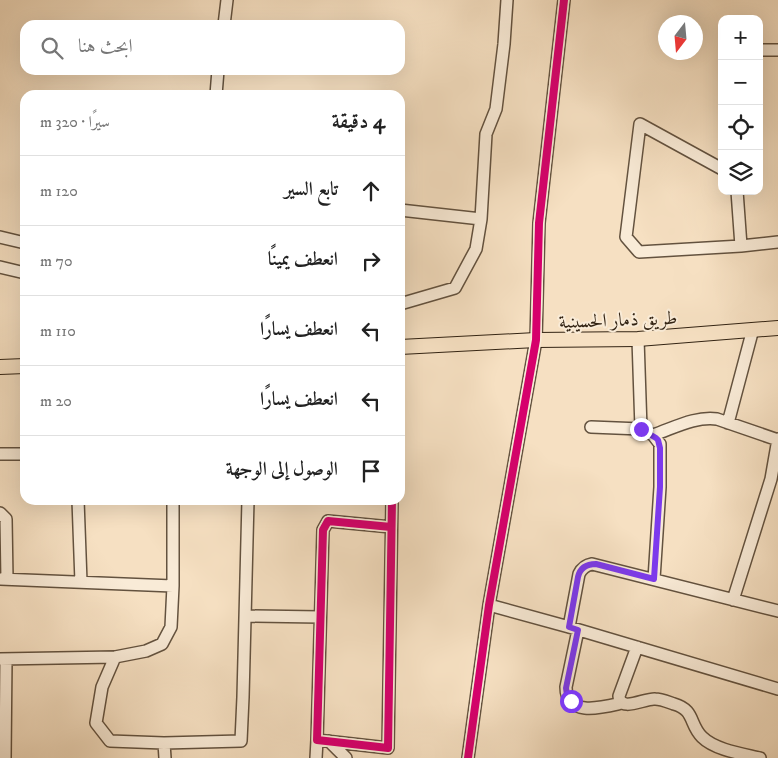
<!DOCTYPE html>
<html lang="ar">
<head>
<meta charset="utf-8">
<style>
	body { margin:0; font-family:"IM FELL DW Pica",Amiri,serif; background:#f6f6f6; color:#222; direction:rtl }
	.controls { position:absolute; right:15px; top:15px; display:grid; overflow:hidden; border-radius:10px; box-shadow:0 5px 20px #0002 }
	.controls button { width:45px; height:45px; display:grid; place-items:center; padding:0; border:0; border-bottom:1px solid #e0e0e0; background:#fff; color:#222; font:25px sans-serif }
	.compass { position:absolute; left:658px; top:15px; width:45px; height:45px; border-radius:50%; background:#fff; box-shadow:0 5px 20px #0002; rotate:196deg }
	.stop { position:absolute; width:15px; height:15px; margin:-11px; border:4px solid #7c3aed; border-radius:50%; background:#fff }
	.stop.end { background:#7c3aed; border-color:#fff; box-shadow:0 1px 5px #0008 }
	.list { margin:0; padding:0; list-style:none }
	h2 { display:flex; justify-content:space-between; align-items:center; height:65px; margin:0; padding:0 20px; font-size:21px }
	h2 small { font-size:16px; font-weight:400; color:#767676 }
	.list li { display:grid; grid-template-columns:32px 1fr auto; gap:15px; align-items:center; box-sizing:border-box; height:70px; padding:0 20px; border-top:1px solid #e0e0e0 }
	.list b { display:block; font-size:19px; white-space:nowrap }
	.list em { font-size:16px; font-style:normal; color:#767676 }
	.icon { flex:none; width:28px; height:28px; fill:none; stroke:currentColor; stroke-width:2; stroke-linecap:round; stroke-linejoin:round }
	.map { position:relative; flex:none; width:778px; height:758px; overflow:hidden; direction:ltr }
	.search { position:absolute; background:#fff; box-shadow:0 5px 20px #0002; left:20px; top:20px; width:385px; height:55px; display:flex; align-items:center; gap:12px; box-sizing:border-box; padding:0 18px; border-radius:15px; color:#767676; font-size:19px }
	.panel { position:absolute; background:#fff; box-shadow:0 5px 20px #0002; left:20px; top:90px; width:385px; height:415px; border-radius:15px; direction:rtl }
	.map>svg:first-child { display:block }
</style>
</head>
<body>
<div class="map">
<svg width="778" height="758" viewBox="0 0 778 758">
	<rect width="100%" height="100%" fill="#f6e0c2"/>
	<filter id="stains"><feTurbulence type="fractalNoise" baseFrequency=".004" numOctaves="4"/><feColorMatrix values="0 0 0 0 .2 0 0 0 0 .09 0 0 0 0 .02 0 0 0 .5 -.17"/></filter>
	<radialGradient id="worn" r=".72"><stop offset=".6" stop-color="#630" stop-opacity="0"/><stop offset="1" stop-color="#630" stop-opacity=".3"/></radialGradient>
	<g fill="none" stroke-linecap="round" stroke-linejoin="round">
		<defs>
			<path id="minor" d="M224 25 227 0
				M759 50H778
				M216 95 218 70
				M722 169 640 124 626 237 639 252 741 246
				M737 191 741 246 778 242
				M400 210 481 219
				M0 237 25 243
				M0 267 25 273
				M400 304 455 288 476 249 481 219 486 134 496 109 504 44 507 0
				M638 339 641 429
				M728 423 753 329
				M591 427 641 429 653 435 660 444V487L654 579
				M653 435C674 428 695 416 717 419L778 440
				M0 454H25
				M78 500 81 582
				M0 513 6 519 7 579
				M391 527 328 521 323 530 317 740 388 748 392 500
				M0 579 173 586
				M733 600 771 479 778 439
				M489 605 569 627 778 689
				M245 616 320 617
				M569 627 579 574C582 568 586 565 592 564L778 611
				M578 630 566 687C566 718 604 707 622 703
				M637 647 619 696C620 713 645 698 655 699 661 699 668 702 674 704 695 710 689 724 702 737 715 750 743 754 760 758
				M115 657 102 687 96 723 110 741 164 743
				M0 659 115 657 146 651 162 644 171 627 173 586V500
				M329 741 346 758
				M5 758 6 659
				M165 758 164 743 241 741 243 697 248 500
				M316 758 317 740
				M468 758 489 605 536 340 539 223 564 0"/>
			<path id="major" d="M400 347 536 340 638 339 778 328
				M0 367 25 366"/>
		</defs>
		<use href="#minor" stroke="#63523f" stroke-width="14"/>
		<use href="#major" stroke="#322313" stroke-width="16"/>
		<use href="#minor" stroke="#f9ebd7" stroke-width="11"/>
		<use href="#major" stroke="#f6e0c2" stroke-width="14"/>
		<defs>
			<path id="cycleway" d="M391 527 328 521 323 530 317 740 388 748 392 500
				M468 758 489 605 536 340 539 223 564 0"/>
		</defs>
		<use href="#cycleway" stroke="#f9ebd7" stroke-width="11"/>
		<use href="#cycleway" stroke="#d6006c" stroke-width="8"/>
	</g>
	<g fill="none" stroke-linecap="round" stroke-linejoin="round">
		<path stroke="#7c3aed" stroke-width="6" d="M571 701 567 695 566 688 578 630 569 627 578 577C580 568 586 564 596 564L654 579 660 487V448L658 440 656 438 641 429"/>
	</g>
	<g text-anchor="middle" stroke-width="4" stroke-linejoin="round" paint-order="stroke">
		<g font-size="19" fill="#322313" stroke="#f9ebd7">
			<text transform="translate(618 319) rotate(-2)" y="7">طريق ذمار الحسينية</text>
		</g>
	</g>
	<rect width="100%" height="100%" filter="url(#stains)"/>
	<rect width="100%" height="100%" fill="url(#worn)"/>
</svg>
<div class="controls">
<button>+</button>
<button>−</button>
<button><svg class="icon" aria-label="locate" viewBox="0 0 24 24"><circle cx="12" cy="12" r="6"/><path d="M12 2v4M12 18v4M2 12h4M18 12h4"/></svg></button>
<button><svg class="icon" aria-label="layers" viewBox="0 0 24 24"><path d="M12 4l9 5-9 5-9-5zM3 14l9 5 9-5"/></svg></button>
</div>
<svg class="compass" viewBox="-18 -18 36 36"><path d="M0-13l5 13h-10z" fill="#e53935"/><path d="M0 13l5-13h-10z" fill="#767676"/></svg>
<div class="stop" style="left:571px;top:701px"></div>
<div class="stop end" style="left:641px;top:429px"></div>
<div class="search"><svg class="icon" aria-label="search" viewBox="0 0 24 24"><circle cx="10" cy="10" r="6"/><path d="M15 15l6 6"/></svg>ابحث هنا</div>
<section class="panel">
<h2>4 دقيقة<small>سيرًا · 320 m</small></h2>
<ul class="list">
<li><svg class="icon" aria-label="ahead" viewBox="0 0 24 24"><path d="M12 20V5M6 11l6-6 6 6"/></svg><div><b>تابع السير</b></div><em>120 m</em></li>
<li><svg class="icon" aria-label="right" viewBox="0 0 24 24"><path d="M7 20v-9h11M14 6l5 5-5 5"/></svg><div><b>انعطف يمينًا</b></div><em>70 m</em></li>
<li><svg class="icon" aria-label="left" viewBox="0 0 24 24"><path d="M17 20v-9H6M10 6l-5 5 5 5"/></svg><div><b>انعطف يسارًا</b></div><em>110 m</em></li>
<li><svg class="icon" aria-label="left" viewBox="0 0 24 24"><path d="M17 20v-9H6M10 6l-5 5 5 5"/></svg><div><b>انعطف يسارًا</b></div><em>20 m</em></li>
<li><svg class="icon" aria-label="arrive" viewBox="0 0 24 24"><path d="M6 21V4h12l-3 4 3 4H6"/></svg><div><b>الوصول إلى الوجهة</b></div></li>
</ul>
</section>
</div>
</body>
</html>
